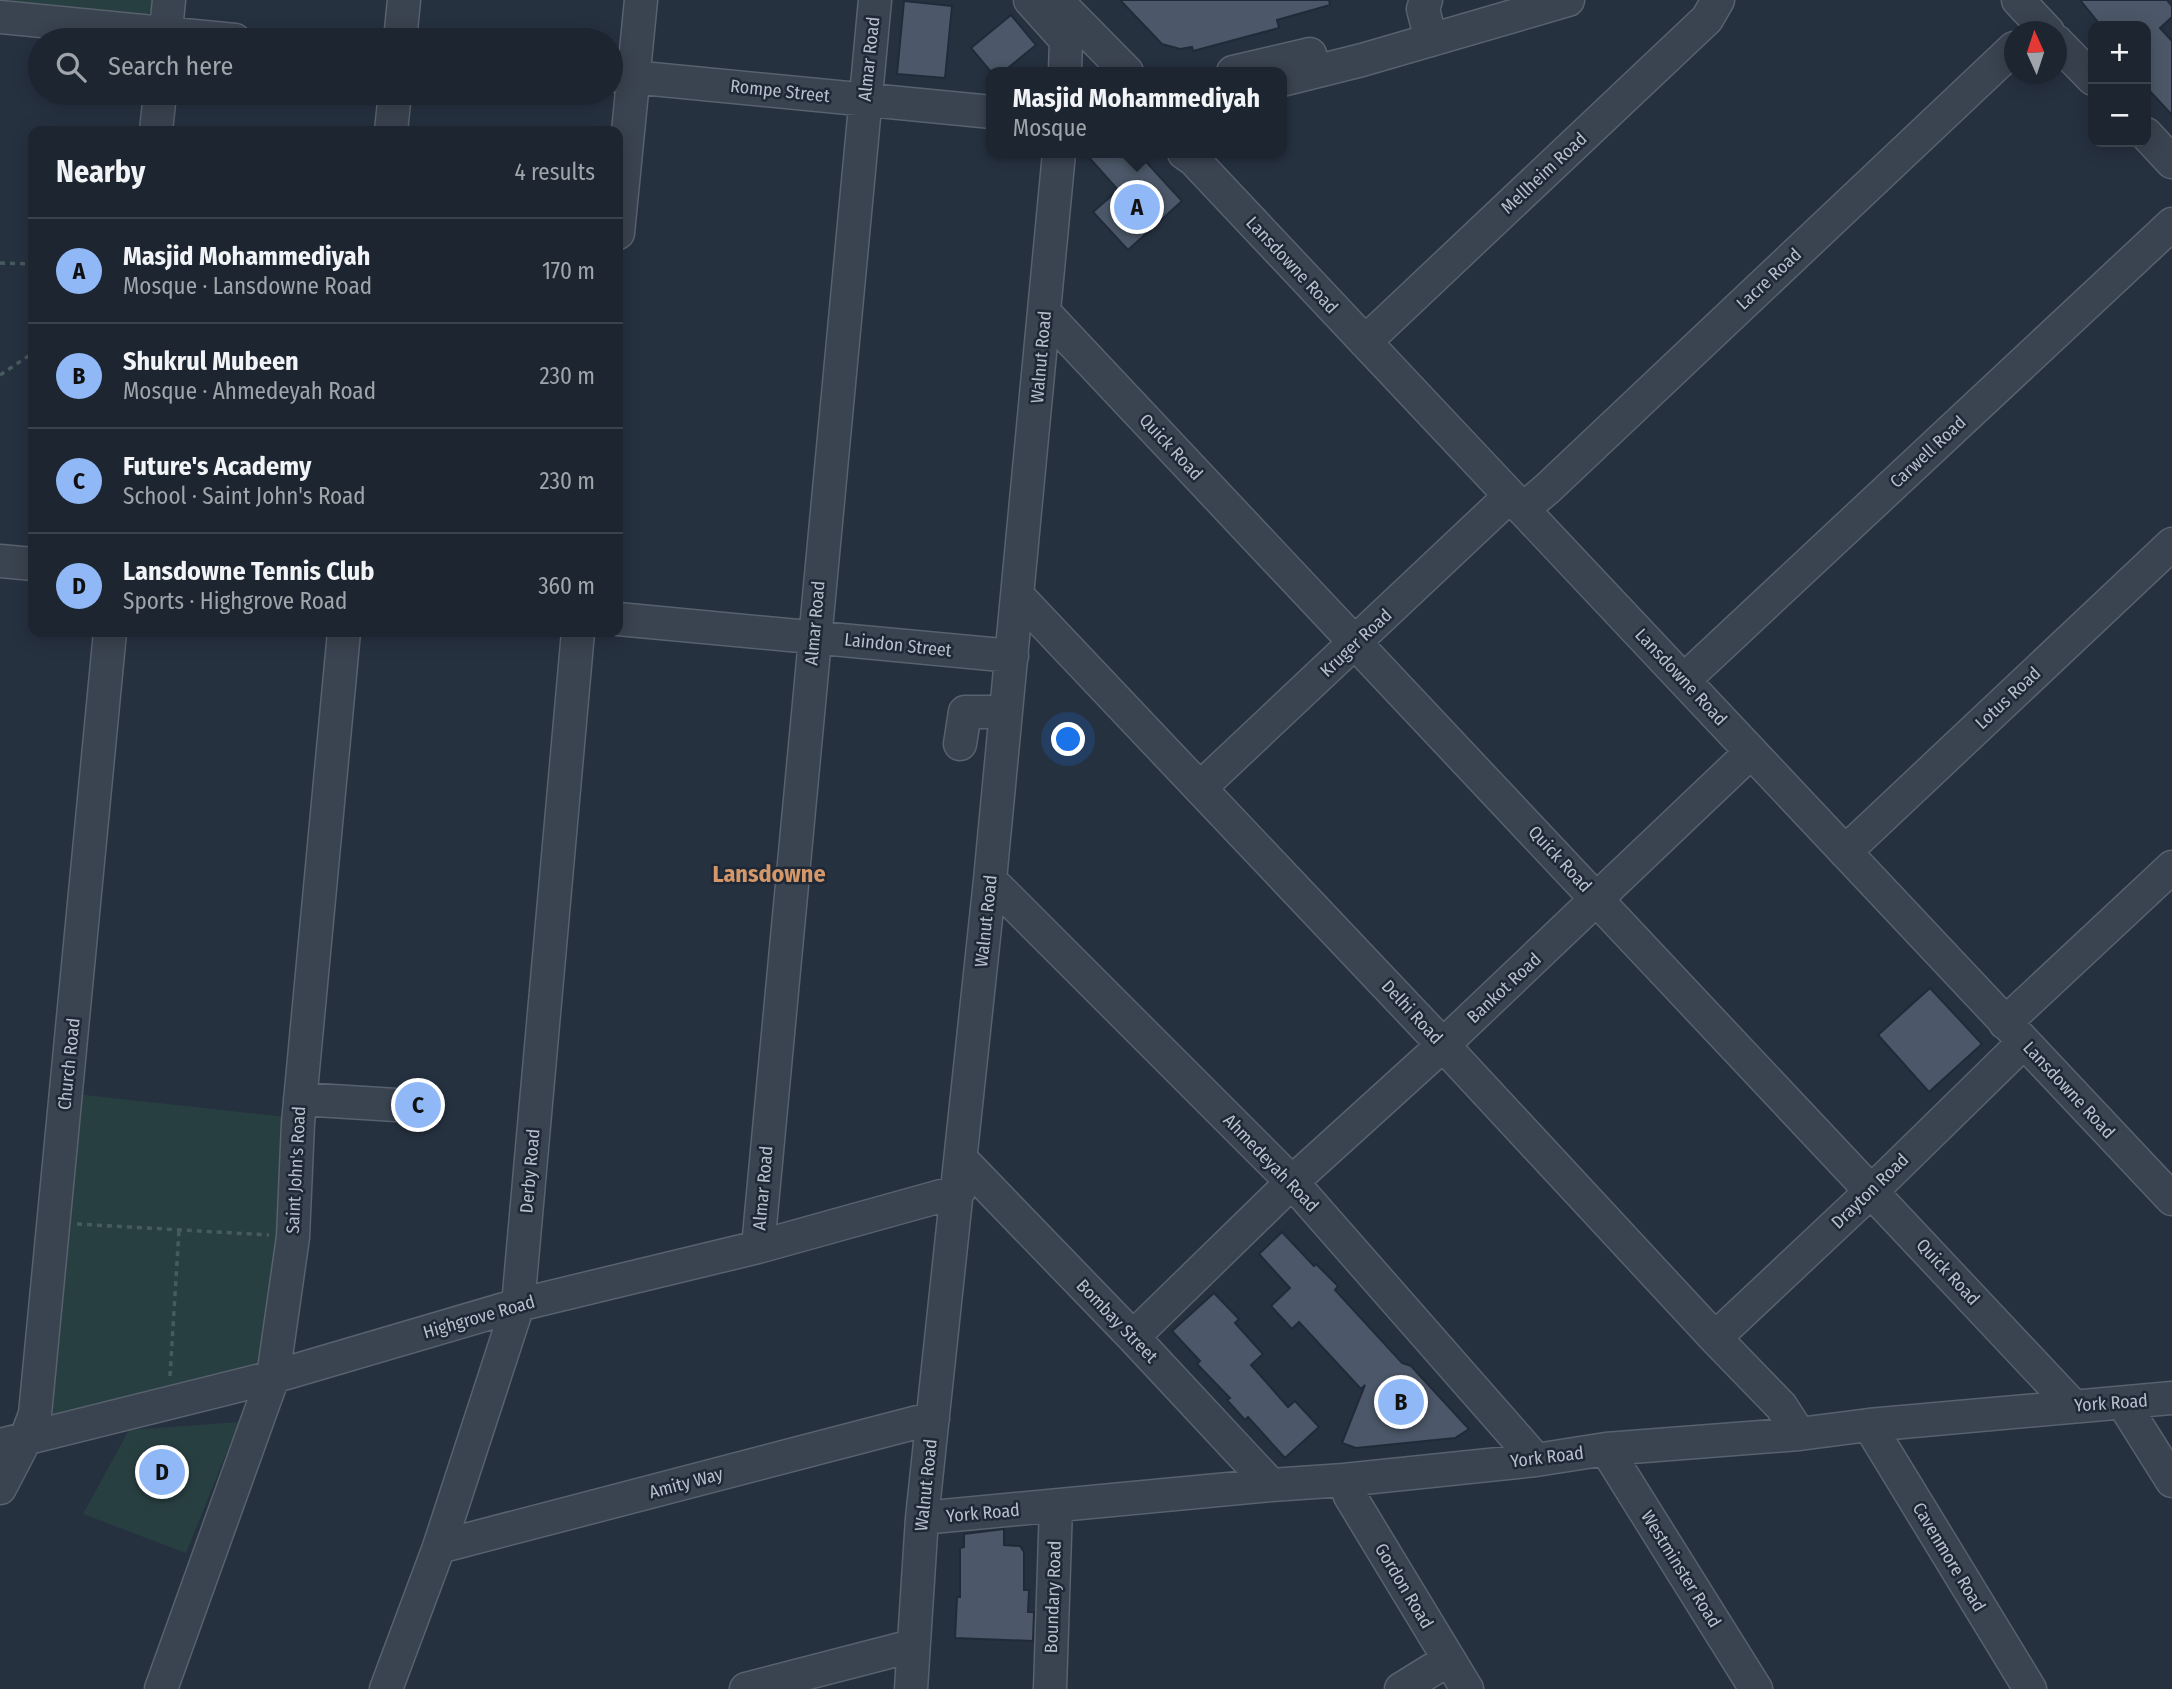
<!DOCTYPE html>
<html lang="en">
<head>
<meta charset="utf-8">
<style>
	body { margin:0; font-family:"Fira Sans Condensed",sans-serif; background:#29313c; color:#f1f3f6 }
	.controls { position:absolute; right:21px; top:21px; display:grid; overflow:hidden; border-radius:14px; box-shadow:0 4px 18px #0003 }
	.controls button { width:63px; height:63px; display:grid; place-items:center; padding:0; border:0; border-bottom:2px solid #3a424c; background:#1c2530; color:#f1f3f6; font:35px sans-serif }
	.compass { position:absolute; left:2004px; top:21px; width:63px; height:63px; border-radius:50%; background:#1c2530; box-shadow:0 4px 18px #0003; rotate:357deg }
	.you { position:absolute; left:1069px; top:740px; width:24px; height:24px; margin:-18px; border:5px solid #fff; border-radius:50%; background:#1a73e8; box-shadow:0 0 0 10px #1a73e833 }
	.badge { display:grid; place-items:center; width:46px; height:46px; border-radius:50%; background:#90b8f6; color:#111; font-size:23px; font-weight:700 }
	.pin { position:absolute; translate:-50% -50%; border:4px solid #fff; box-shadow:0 2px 7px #0006 }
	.popup { position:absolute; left:986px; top:67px; width:301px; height:91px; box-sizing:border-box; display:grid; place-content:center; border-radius:14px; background:#1c2530; filter:drop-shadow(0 2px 5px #0005); font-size:23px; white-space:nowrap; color:#a0a5ab }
	.popup b { font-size:26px; color:#f1f3f6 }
	.popup::after { content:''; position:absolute; left:50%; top:100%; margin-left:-14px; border:14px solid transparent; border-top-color:#1c2530 }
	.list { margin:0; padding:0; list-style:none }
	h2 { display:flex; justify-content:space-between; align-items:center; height:91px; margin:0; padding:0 28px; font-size:30px }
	h2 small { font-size:23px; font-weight:400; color:#a0a5ab }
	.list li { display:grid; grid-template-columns:46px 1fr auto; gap:21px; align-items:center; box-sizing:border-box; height:105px; padding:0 28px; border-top:2px solid #3a424c }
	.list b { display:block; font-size:26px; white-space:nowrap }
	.list p { margin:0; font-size:23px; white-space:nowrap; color:#a0a5ab }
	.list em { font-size:23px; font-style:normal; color:#a0a5ab }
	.icon { flex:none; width:38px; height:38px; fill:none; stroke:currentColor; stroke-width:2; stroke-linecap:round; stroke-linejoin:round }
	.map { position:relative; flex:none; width:2172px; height:1689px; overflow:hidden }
	.search { position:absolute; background:#1c2530; box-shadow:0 4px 18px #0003; left:28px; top:28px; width:595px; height:77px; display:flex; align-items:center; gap:18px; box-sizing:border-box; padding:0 24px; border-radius:38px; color:#a0a5ab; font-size:26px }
	.panel { position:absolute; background:#1c2530; box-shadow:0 4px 18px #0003; left:28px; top:126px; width:595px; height:511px; border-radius:14px }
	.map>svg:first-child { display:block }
</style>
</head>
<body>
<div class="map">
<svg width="2172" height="1689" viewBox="0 0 2172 1689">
	<rect width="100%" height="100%" fill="#263140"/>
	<path fill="#283f41" d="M0 0H155L154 10 145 15Z
		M66 1093 304 1119 280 1376 26 1438Z
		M239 1422 186 1553 83 1514 129 1430Z"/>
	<path fill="#4c5869" stroke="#212a38" stroke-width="2" d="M1120 0H1329L1330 5 1277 20 1279 28 1193 51 1192 47 1180 49 1162 44Z
		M2080 0H2167L2172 6V17L2160 28 2172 41V115L2146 87V26H2101Z
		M904 1 952 6 945 78 897 74Z
		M1011 15 1036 45 1003 72H991L971 48Z
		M1085 153H1138L1182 201 1128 250 1093 212 1118 190Z
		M1930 988 1982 1044 1929 1092 1878 1035Z
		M1282 1232 1314 1266 1316 1264 1338 1286 1335 1290 1402 1363 1411 1366 1469 1429 1455 1438 1356 1448 1342 1443 1365 1385 1361 1389 1299 1322 1292 1329 1271 1306 1290 1288 1259 1254Z
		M1214 1293 1239 1319 1235 1323 1263 1354 1251 1365 1288 1407 1295 1401 1319 1427 1285 1458 1248 1417 1245 1420 1227 1400 1230 1398 1197 1364 1200 1361 1172 1331Z
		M1004 1529V1545L1020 1546 1024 1552V1590H1029L1028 1612H1034L1033 1641 955 1638 957 1597H960V1548L964 1547V1534Z"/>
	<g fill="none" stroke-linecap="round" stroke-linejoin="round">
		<defs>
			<path id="minor" d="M1030 0 1065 39
				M1056 0 1127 72
				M1426 0 1423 9 1431 40
				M2018 0 2048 32
				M0 17 235 40
				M165 40 169 0
				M400 40 404 0
				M2056 41 2093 79
				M1065 72 1066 40
				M1233 72 1310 54
				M611 75 992 112
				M1282 80 1362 60 1568 0
				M156 131 160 93
				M391 131 395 93
				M2146 134 2172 162
				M1184 153 1194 160 2172 1199
				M618 233 641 0
				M1045 313 2073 1406
				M1365 342 1707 19 1718 0
				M1523 509 1547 489 2014 48
				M0 561 33 564
				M1018 596 1443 1045 1715 1338 1781 1406 1799 1434
				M618 619 1012 656
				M1684 680 2172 224
				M960 744 965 712H1006
				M1200 788 1510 496
				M1845 852 2172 544
				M990 880 1292 1182 1536 1460
				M2005 1023 2172 867
				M300 1099 396 1105
				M961 1159 1133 1337 1271 1485
				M758 1247 875 0
				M1133 1337 1292 1182 1443 1045 1751 752
				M1715 1338 1882 1181 2024 1042
				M2123 1403 2172 1481
				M1869 1425 2030 1689
				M0 1445 273 1377 518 1305 758 1247 959 1191
				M1606 1449 1756 1689
				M1344 1480 1350 1496 1467 1689
				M0 1488 26 1438 35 1414 110 632
				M922 1518 1271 1485 1344 1480 1536 1460 1606 1449 1799 1434 1869 1425 2172 1398
				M439 1547 933 1418
				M161 1689 273 1377 293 1237 298 1123 344 632
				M386 1689 439 1547 518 1305 578 632
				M746 1689 912 1646
				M911 1689 922 1518 990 880 1059 153
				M1050 1689 1056 1506
				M1401 1689 1448 1660"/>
		</defs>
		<use href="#minor" stroke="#58616e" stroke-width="35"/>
		<path stroke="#465b5e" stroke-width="3.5" stroke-dasharray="5 5" stroke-linecap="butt" d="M0 263 33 264
			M0 375 33 353
			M77 1224 269 1235
			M170 1376 179 1230"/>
		<use href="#minor" stroke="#3a4350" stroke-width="32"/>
	</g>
	<g text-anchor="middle" stroke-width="5" stroke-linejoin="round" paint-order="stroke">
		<g font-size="18" fill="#b7bfcb" stroke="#1f2836">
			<text transform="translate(869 59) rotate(-84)" y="6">Almar Road</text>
			<text transform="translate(780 91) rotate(6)" y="6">Rompe Street</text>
			<text transform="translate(1544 173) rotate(-43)" y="6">Mellheim Road</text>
			<text transform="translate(1292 265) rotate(47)" y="6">Lansdowne Road</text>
			<text transform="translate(1769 279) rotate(-43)" y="6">Lacre Road</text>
			<text transform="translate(1041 357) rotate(-85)" y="6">Walnut Road</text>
			<text transform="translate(1171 447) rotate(47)" y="6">Quick Road</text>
			<text transform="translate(1928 452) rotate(-43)" y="6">Carwell Road</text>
			<text transform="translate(815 623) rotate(-85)" y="6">Almar Road</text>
			<text transform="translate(1356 643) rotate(-43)" y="6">Kruger Road</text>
			<text transform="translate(898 645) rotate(6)" y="6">Laindon Street</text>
			<text transform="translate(1681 677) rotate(47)" y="6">Lansdowne Road</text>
			<text transform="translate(2008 698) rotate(-43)" y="6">Lotus Road</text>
			<text transform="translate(1560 859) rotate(47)" y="6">Quick Road</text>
			<text transform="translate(986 921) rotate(-84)" y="6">Walnut Road</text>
			<text transform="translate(1504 988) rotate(-43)" y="6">Bankot Road</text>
			<text transform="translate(1412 1012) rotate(47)" y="6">Delhi Road</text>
			<text transform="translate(69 1064) rotate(-84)" y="6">Church Road</text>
			<text transform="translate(2069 1090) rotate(47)" y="6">Lansdowne Road</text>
			<text transform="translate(1271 1163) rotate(46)" y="6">Ahmedeyah Road</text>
			<text transform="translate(296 1170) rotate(-87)" y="6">Saint John's Road</text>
			<text transform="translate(530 1171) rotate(-85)" y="6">Derby Road</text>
			<text transform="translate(763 1188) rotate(-85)" y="6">Almar Road</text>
			<text transform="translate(1870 1191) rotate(-44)" y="6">Drayton Road</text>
			<text transform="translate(1948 1272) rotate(47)" y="6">Quick Road</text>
			<text transform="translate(479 1317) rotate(-16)" y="6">Highgrove Road</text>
			<text transform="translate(1117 1321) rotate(46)" y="6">Bombay Street</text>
			<text transform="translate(2111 1403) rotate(-4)" y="6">York Road</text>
			<text transform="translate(1547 1457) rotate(-7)" y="6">York Road</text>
			<text transform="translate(686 1483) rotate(-15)" y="6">Amity Way</text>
			<text transform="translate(926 1485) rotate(-84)" y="6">Walnut Road</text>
			<text transform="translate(983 1513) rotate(-5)" y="6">York Road</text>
			<text transform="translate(1949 1557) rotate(59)" y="6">Cavenmore Road</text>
			<text transform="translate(1681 1569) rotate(58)" y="6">Westminster Road</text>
			<text transform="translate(1404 1586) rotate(59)" y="6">Gordon Road</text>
			<text transform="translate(1053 1597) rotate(-88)" y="6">Boundary Road</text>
		</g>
		<g font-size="24" font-weight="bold" fill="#d49769" stroke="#1f2836">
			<text x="769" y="882">Lansdowne</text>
		</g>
	</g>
</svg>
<div class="controls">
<button>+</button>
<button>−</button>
</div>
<svg class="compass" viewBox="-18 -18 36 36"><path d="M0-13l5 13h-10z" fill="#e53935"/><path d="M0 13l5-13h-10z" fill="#a0a5ab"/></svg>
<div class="you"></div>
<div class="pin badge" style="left:1137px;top:207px">A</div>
<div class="popup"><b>Masjid Mohammediyah</b>Mosque</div>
<div class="pin badge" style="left:1401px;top:1402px">B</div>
<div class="pin badge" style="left:418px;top:1105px">C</div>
<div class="pin badge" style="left:162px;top:1472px">D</div>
<div class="search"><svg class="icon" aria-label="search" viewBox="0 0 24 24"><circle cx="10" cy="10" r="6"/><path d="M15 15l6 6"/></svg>Search here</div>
<section class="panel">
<h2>Nearby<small>4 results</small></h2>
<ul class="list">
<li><span class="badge">A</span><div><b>Masjid Mohammediyah</b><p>Mosque · Lansdowne Road</p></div><em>170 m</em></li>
<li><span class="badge">B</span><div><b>Shukrul Mubeen</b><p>Mosque · Ahmedeyah Road</p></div><em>230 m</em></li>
<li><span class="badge">C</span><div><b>Future's Academy</b><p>School · Saint John's Road</p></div><em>230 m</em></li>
<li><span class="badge">D</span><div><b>Lansdowne Tennis Club</b><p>Sports · Highgrove Road</p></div><em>360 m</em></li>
</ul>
</section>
</div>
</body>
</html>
